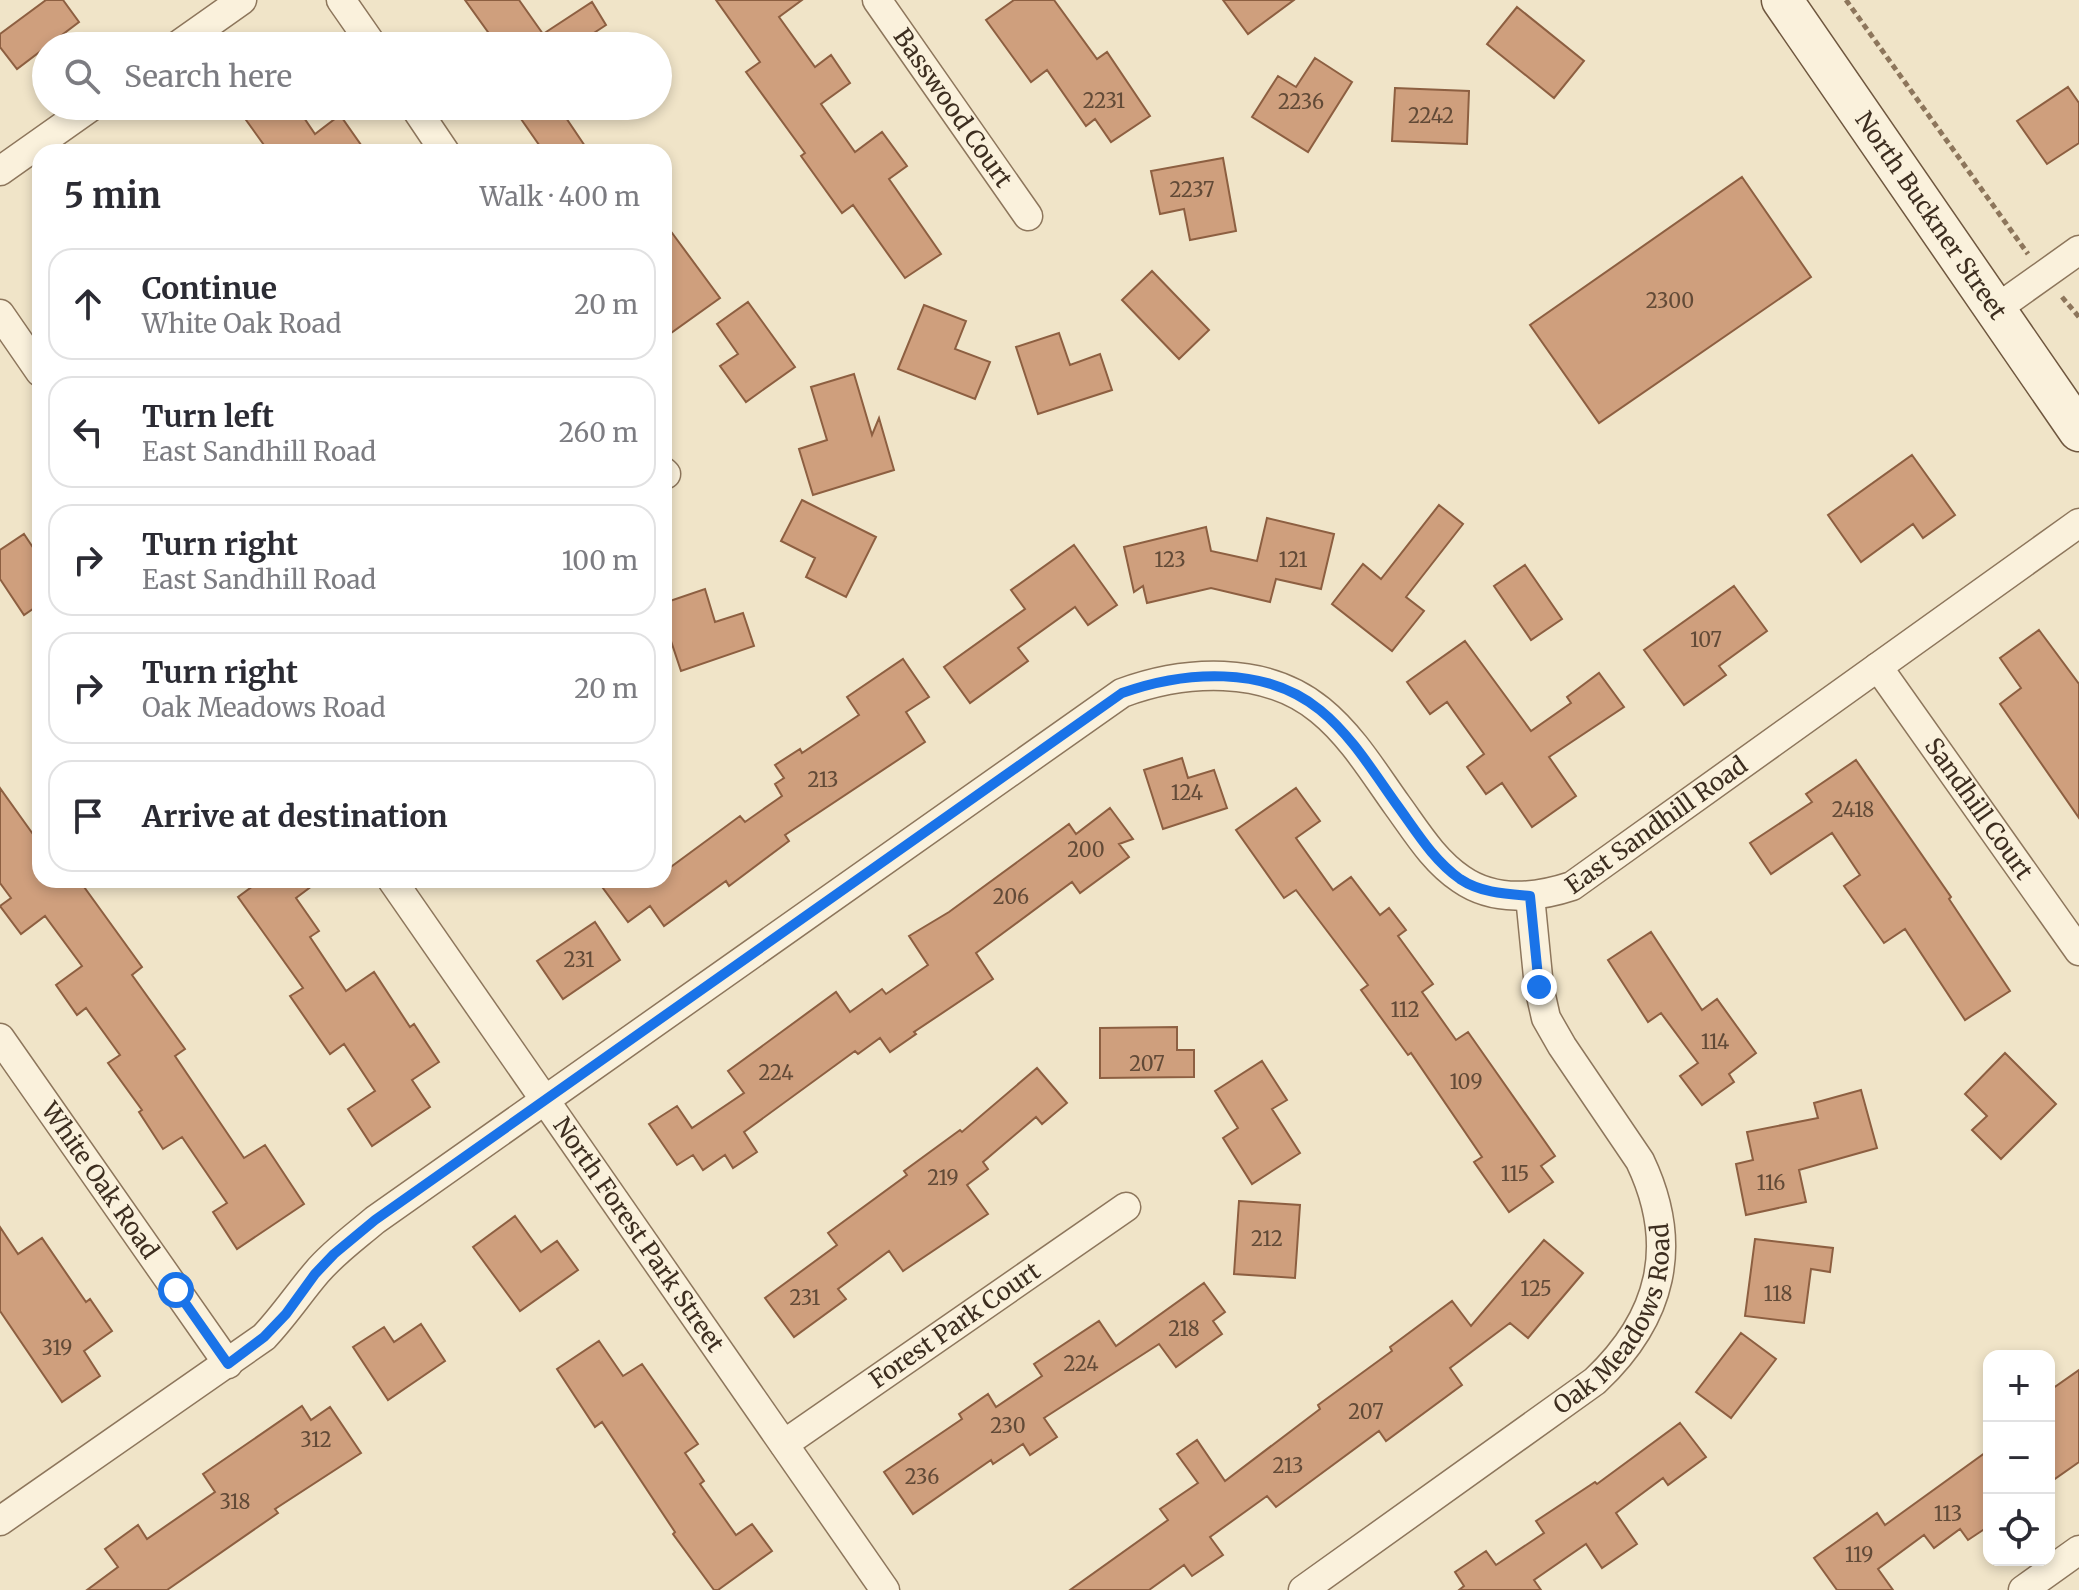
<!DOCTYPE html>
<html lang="en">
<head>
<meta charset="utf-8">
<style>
	body { margin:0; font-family:Merriweather,serif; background:#f7f7f7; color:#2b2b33 }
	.controls { position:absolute; right:24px; bottom:24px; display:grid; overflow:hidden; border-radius:16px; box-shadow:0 4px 12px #0003 }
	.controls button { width:72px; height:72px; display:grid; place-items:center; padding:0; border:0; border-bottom:2px solid #e1e1e2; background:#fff; color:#2b2b33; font:40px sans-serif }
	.stop { position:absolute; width:24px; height:24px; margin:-18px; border:6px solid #1a73e8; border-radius:50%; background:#fff }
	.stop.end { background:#1a73e8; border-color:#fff; box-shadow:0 2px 8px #0008 }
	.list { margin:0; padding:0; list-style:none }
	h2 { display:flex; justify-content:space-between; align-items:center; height:104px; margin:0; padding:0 32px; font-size:34px }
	h2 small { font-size:26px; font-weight:400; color:#7c7c81 }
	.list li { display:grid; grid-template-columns:52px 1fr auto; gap:24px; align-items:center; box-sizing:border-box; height:112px; margin:0 16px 16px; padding:0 16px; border:2px solid #e1e1e2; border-radius:24px }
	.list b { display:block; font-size:30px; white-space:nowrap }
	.list p { margin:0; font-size:26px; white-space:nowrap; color:#7c7c81 }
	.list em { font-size:26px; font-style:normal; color:#7c7c81 }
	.icon { flex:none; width:44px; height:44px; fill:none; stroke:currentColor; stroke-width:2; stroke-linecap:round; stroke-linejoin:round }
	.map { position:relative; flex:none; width:2079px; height:1590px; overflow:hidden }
	.search { position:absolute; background:#fff; box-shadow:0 4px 12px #0003; left:32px; top:32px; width:640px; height:88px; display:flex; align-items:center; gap:20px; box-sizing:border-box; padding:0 28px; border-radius:44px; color:#7c7c81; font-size:30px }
	.panel { position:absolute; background:#fff; box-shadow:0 4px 12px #0003; left:32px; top:144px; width:640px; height:744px; border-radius:24px }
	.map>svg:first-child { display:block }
</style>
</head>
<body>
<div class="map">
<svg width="2079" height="1590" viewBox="0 0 2079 1590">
	<rect width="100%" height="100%" fill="#f0e4c8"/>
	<path fill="#cf9f7d" stroke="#8d5f41" stroke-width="2" d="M46 0H63L79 22 17 69 0 47V34Z
		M465 0H519L543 34 592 2 606 25 574 46H498Z
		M716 0H802L779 17 815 67 831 55 850 83 821 104 855 152 882 132 907 166 889 179 941 254 905 278 853 205 842 213 801 156 805 153 746 72 760 62Z
		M1014 0H1054L1097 59 1107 52 1150 116 1111 142 1095 119 1086 126 1047 70 1031 82 986 20Z
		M1223 0H1294L1248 34Z
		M1517 7 1584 61 1554 98 1487 44Z
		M1315 58 1352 82 1308 152 1252 117 1278 76 1296 87Z
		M2068 87 2079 103V143L2047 164 2017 121Z
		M1395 88 1469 91 1467 144 1392 141Z
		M236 106H296L315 134 340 115 366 152H269Z
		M512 106H558L589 152H544Z
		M1223 158 1236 231 1190 240 1184 209 1160 214 1151 171Z
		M1742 177 1811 277 1599 423 1530 325Z
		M664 222 720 298 664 338Z
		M1152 271 1209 330 1179 359 1122 300Z
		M748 302 795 367 746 402 720 366 738 354 717 324Z
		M924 305 966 321 955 349 990 362 975 399 898 369Z
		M1059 333 1070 365 1100 354 1112 390 1038 414 1016 347Z
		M854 374 872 435 879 418 894 470 813 495 799 449 827 440 811 387Z
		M1912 455 1955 515 1923 538 1913 524 1861 562 1828 515Z
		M802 500 876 537 846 597 806 577 815 558 781 541Z
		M1439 505 1463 524 1406 597 1424 611 1392 651 1332 604 1363 564 1381 579Z
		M1267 518 1334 534 1321 589 1276 579 1270 602 1211 588 1147 603 1143 586 1134 592 1124 547 1206 527 1211 551 1257 561Z
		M24 534 40 558V604L24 615 0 579V550Z
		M1074 545 1117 605 1088 625 1075 607 1018 648 1028 661 970 703 944 667 1025 609 1011 590Z
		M1525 565 1562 619 1531 640 1494 586Z
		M1734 586 1767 631 1719 666 1726 675 1684 705 1644 650Z
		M705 589 715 622 743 613 754 646 681 671 664 620V603Z
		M2039 630 2079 684V818L2000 704 2021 688 2000 658Z
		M1465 641 1531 731 1571 703 1567 697 1599 673 1624 707 1549 757 1576 796 1532 827 1502 783 1486 794 1467 767 1484 754 1447 702 1430 714 1407 682Z
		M903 659 929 697 906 712 925 742 785 835 789 841 729 886 726 881 664 926 650 906 628 922 597 880H664V872L740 816 745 822 782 796 775 784 784 778 775 765 800 749 802 753 859 715 847 697Z
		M1182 758 1188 778 1214 770 1227 808 1163 829 1144 770Z
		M1856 760 1951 897 1949 899 2010 991 1965 1020 1905 929 1884 943 1844 886 1860 875 1832 833 1771 874 1750 843 1812 802 1806 794Z
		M0 788 40 844V880H79L142 967 132 975 185 1049 175 1056 244 1158 265 1145 304 1204 237 1249 213 1212 227 1203 182 1137 163 1149 139 1112 142 1110 108 1063 120 1055 86 1008 77 1015 56 985 82 966 45 916 21 934 0 906 11 898 0 883Z
		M1296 788 1320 821 1296 838 1333 890 1351 877 1380 915 1389 908 1406 930 1398 936 1433 984 1422 992 1456 1040 1468 1032 1555 1156 1541 1166 1553 1182 1509 1212 1474 1162 1482 1157 1411 1053 1408 1055 1361 990 1368 985 1296 890 1284 898 1236 830Z
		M1110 808 1133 839 1119 844 1129 857 1080 893 1072 882 976 953 993 979 914 1032 916 1034 890 1052 880 1038 858 1054 855 1051 744 1132 757 1152 733 1168 725 1155 703 1170 693 1155 677 1165 649 1124 677 1106 692 1128 744 1093 728 1071 836 992 850 1012 882 989 886 994 928 965 909 936 949 912 1069 824 1076 834Z
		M261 880H320L296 898 319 931 310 937 346 991 374 972 410 1027 414 1024 439 1062 412 1080 430 1107 372 1146 348 1109 375 1091 344 1044 330 1054 290 996 303 988 238 897Z
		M595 922 620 960 563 999 537 961Z
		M1651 932 1702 1010 1717 999 1756 1053 1729 1074 1734 1082 1702 1105 1680 1076 1698 1063 1661 1013 1648 1022 1608 960Z
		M1177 1027V1050H1194V1077L1100 1078V1028Z
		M2005 1053 2056 1104 2001 1159 1972 1130 1987 1116 1965 1094Z
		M1262 1061 1287 1100 1272 1109 1300 1153 1252 1184 1223 1138 1238 1128 1215 1091Z
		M1037 1068 1067 1103 1042 1124 1036 1117 983 1162 988 1169 967 1185 988 1214 903 1271 889 1251 838 1289 846 1299 794 1337 765 1298 837 1245 828 1233 907 1175 904 1171 960 1130 962 1132Z
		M1861 1090 1877 1148 1799 1170 1806 1202 1746 1215 1736 1164 1753 1160 1747 1132 1818 1118 1814 1103Z
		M1239 1201 1300 1205 1295 1278 1234 1274Z
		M515 1216 541 1252 557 1241 578 1270 520 1311 473 1247Z
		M0 1227 18 1254 42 1238 86 1302 90 1299 112 1331 84 1351 100 1376 62 1402 0 1311Z
		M1755 1239 1833 1248 1830 1272 1811 1269 1804 1323 1745 1316Z
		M1544 1240 1583 1273 1528 1338 1510 1323 1450 1368 1462 1385 1386 1441 1379 1431 1276 1507 1267 1496 1210 1537 1223 1555 1192 1576 1184 1565 1149 1590H1070L1168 1520 1160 1509 1198 1483 1177 1454 1197 1440 1225 1481 1320 1409 1318 1405 1392 1351 1390 1347 1452 1301 1471 1326Z
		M1204 1283 1225 1312 1213 1321 1222 1334 1176 1367 1159 1344 1044 1418 1057 1437 1030 1455 1023 1444 993 1464 991 1460 913 1514 884 1472 962 1419 959 1414 988 1394 996 1407 1042 1376 1034 1364 1099 1321 1116 1346Z
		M421 1324 445 1361 388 1400 353 1347 384 1327 394 1342Z
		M1741 1333 1776 1359 1731 1418 1696 1392Z
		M599 1341 623 1376 642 1364 698 1444 685 1453 704 1481 700 1484 736 1535 752 1524 772 1551 718 1590H714L673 1534 675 1532 602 1422 595 1427 557 1369Z
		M2079 1370V1462L2049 1483V1391Z
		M302 1406 311 1420 330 1407 361 1453 275 1509 278 1513 167 1590H87L118 1567 105 1549 138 1525 147 1539 215 1492 203 1474Z
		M1680 1423 1706 1457 1668 1485 1663 1478 1616 1513 1637 1544 1602 1568 1586 1544 1534 1580 1541 1590H1459L1464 1586 1455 1572 1486 1551 1496 1565 1544 1533 1536 1521 1595 1482 1597 1484Z
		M1989 1450V1526L1968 1540 1960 1529 1934 1548 1924 1535 1878 1569 1893 1590H1837L1814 1558 1877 1513 1885 1525Z"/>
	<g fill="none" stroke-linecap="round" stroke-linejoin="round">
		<defs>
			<g id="street">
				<path d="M341 0 373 46"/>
				<path id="s1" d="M877 0 1028 216"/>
				<path d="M177 46 242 0"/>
				<path d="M414 106 445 152"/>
				<path d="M0 171 92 106"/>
				<path d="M1996 309 2079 250"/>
				<path d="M0 314 40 372"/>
				<path d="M664 472 666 474"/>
				<path id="s2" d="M1878 667 2079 951"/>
				<path id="s3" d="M392 880 885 1590"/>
				<path id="s4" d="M0 1038 228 1364"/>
				<path id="s5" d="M784 1444 1126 1207"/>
				<path id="s6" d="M0 1521 264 1337C284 1316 299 1293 317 1272 334 1252 355 1237 375 1220L1122 693C1184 670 1265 665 1320 710 1352 736 1374 773 1397 805 1416 831 1433 860 1461 879 1494 902 1536 898 1572 886L2079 523"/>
				<path id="s7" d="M1303 1590 1595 1381C1662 1318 1680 1245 1640 1161L1562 1046 1546 1018 1539 987 1530 896"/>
				<path d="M2023 1590 2079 1550"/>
			</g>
			<g id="secondary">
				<path id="s8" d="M1782 0 2079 431"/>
			</g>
		</defs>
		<use href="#street" stroke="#8d765c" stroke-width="31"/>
		<use href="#secondary" stroke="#6f573f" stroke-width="43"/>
		<path stroke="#8d765c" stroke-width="5" stroke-dasharray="6 4" stroke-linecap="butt" d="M1846 0 2028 254
			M2062 297 2079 317"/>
		<use href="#street" stroke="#faf1dc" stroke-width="28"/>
		<use href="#secondary" stroke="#faf1dc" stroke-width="40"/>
	</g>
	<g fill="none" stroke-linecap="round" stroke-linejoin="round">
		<path stroke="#1a73e8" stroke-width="10" d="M176 1290 228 1364 264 1337 286 1314 315 1274 334 1254 375 1220 1122 693C1184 671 1265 665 1320 710 1351 735 1374 773 1397 805 1416 831 1433 860 1460 879 1481 893 1506 894 1530 896L1539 987"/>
	</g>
	<g text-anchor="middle" stroke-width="6" stroke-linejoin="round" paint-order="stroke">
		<g font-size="20" fill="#624a37">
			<text x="1104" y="108">2231</text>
			<text x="1301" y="109">2236</text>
			<text x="1431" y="123">2242</text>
			<text x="1192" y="197">2237</text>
			<text x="1670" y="308">2300</text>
			<text x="1170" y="567">123</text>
			<text x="1293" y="567">121</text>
			<text x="1706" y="647">107</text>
			<text x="823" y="787">213</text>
			<text x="1187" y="800">124</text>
			<text x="1853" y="817">2418</text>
			<text x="1086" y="857">200</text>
			<text x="1011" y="904">206</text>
			<text x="579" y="967">231</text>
			<text x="1405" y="1017">112</text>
			<text x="1715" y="1049">114</text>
			<text x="1147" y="1071">207</text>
			<text x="776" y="1080">224</text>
			<text x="1466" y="1089">109</text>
			<text x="1515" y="1181">115</text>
			<text x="943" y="1185">219</text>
			<text x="1771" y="1190">116</text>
			<text x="1267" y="1246">212</text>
			<text x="1536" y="1296">125</text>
			<text x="1778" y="1301">118</text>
			<text x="805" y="1305">231</text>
			<text x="1184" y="1336">218</text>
			<text x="57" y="1355">319</text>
			<text x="1081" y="1371">224</text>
			<text x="1366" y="1419">207</text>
			<text x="1008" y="1433">230</text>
			<text x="316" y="1447">312</text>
			<text x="1288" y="1473">213</text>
			<text x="922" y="1484">236</text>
			<text x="235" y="1509">318</text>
			<text x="1948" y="1521">113</text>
			<text x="1859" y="1562">119</text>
		</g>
		<g font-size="24" fill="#3d2e20" stroke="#f7eed8">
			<text dy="8" stroke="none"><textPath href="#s1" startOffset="132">Basswood Court</textPath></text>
			<text dy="8" stroke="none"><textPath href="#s8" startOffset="262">North Buckner Street</textPath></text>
			<text dy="8" stroke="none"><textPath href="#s2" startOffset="174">Sandhill Court</textPath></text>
			<text dy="8" stroke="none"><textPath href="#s6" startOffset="2046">East Sandhill Road</textPath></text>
			<text dy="8" stroke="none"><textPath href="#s4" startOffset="174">White Oak Road</textPath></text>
			<text dy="8" stroke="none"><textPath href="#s3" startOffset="432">North Forest Park Street</textPath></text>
			<text dy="8" stroke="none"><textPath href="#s7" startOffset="424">Oak Meadows Road</textPath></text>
			<text dy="8" stroke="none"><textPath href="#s5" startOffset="208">Forest Park Court</textPath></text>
		</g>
	</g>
</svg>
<div class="controls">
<button>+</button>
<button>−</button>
<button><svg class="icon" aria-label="locate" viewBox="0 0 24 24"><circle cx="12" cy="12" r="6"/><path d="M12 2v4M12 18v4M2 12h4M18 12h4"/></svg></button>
</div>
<div class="stop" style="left:176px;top:1290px"></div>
<div class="stop end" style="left:1539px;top:987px"></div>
<div class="search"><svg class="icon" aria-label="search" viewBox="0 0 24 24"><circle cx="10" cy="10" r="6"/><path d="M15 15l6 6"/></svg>Search here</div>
<section class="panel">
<h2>5 min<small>Walk · 400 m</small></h2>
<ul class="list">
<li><svg class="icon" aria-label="ahead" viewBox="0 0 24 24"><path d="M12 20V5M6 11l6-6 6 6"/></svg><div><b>Continue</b><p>White Oak Road</p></div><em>20 m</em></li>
<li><svg class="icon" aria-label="left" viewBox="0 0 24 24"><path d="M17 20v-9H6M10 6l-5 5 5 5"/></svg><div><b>Turn left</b><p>East Sandhill Road</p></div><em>260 m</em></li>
<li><svg class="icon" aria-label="right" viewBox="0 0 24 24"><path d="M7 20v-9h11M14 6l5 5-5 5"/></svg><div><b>Turn right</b><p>East Sandhill Road</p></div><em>100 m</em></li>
<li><svg class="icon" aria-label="right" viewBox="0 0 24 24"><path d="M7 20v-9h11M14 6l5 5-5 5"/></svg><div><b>Turn right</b><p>Oak Meadows Road</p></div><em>20 m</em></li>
<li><svg class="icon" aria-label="arrive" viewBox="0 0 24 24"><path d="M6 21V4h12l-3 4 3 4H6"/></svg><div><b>Arrive at destination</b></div></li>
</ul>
</section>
</div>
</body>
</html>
